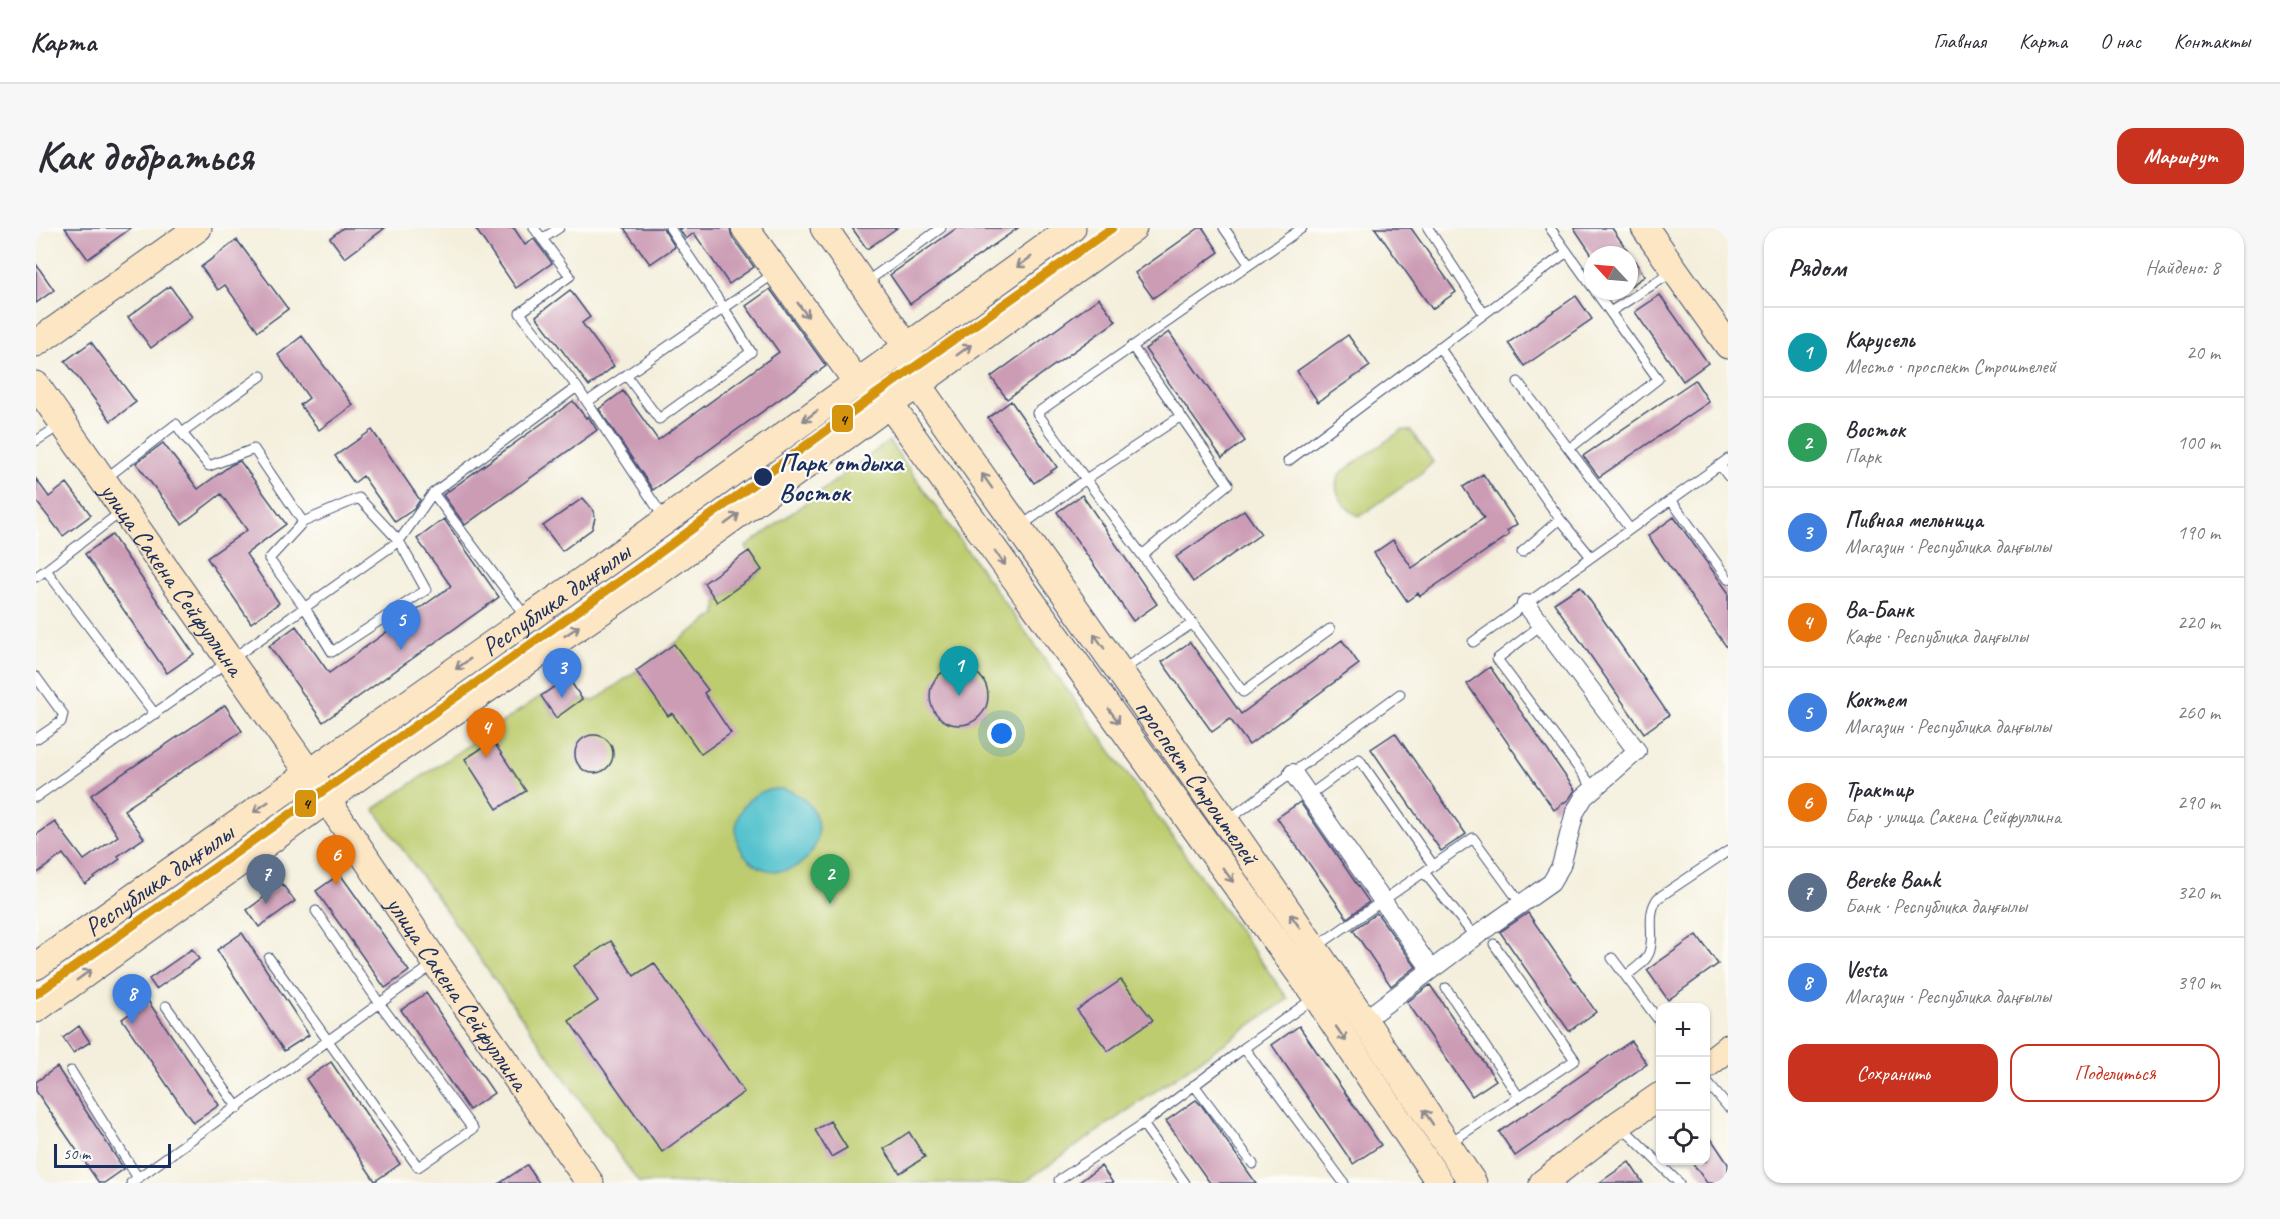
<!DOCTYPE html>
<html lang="ru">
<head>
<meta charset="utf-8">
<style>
	body { margin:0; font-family:Caveat,sans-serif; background:#f7f7f7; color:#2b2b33 }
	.controls { position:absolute; right:18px; bottom:18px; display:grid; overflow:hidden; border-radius:12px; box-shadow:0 2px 4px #0004 }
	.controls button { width:54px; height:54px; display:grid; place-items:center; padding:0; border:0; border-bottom:2px solid #e1e1e2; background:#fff; color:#2b2b33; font:30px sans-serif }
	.compass { position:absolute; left:1548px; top:18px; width:54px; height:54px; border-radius:50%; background:#fff; box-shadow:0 2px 4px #0004; rotate:296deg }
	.scale { position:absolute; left:18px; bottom:15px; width:117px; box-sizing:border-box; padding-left:6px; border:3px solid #1b2f5e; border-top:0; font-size:16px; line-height:21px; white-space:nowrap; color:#1b2f5e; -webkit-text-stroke:4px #fdfcf7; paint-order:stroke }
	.you { position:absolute; left:966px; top:506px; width:21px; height:21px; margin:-15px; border:4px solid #fff; border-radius:50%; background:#1a73e8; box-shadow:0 0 0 9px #1a73e833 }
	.badge { display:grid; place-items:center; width:39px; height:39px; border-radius:50%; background:#c8321e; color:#fff; font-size:20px; font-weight:700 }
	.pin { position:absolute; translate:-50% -50px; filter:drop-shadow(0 2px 3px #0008) }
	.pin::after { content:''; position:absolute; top:32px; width:21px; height:18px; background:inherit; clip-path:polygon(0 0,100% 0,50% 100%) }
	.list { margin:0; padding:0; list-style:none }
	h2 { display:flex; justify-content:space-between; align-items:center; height:78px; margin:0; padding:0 24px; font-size:26px }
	h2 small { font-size:20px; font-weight:400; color:#7c7c81 }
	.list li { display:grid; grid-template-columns:39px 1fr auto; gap:18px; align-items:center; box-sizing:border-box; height:90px; padding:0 24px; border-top:2px solid #e1e1e2 }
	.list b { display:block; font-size:22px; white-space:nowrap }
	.list p { margin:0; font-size:20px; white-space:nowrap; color:#7c7c81 }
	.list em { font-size:20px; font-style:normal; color:#7c7c81 }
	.actions { display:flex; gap:12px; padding:18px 24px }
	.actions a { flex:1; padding:14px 0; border:2px solid #c8321e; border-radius:18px; text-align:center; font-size:21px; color:#c8321e }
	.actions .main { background:#c8321e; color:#fff }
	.icon { flex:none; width:33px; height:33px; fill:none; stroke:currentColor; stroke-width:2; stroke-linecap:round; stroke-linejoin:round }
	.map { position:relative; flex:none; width:1692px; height:955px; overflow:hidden; border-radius:18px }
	header { display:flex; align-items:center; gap:36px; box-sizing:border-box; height:84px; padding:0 30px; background:#fff; border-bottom:2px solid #e1e1e2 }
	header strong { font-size:28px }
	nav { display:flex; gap:33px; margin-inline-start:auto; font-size:21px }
	.intro { display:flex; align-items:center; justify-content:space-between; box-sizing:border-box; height:144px; padding:0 36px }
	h1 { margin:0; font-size:42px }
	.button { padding:15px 27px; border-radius:18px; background:#c8321e; color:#fff; font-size:21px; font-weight:700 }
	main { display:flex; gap:36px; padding:0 36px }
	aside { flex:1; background:#fff; border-radius:18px; box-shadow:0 2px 4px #0004 }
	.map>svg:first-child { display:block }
</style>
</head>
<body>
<header>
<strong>Карта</strong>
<nav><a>Главная</a><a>Карта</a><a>О нас</a><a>Контакты</a></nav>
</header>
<div class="intro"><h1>Как добраться</h1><a class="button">Маршрут</a></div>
<main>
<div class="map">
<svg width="1692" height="955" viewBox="0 0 1692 955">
	<rect width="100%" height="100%" fill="#fdfcf7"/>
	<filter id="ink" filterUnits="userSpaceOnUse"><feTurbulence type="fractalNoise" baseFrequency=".0167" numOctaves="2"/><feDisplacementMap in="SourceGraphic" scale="12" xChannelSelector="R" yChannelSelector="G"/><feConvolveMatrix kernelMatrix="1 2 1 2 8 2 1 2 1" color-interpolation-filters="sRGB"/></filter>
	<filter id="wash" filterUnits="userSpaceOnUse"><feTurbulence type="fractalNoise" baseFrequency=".008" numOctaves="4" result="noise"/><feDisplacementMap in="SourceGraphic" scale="24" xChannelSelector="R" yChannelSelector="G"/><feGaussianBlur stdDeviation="1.35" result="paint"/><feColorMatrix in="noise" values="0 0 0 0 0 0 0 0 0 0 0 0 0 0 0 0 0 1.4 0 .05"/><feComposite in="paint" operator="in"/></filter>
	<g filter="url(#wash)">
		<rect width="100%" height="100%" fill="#f4efdc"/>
		<path fill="#bdcc6e" stroke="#6c7e66" stroke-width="1.5" d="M1366 202 1375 203 1397 234 1385 246 1324 288C1312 285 1297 265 1301 253 1302 249 1304 247 1306 244Z
			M853 213 1252 771 987 955H603L338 581 505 468 520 490 546 471 558 473 680 386 681 374 726 342 710 319Z"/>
		<path fill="#55c2cd" stroke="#387896" stroke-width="1.5" d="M700 602a41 41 0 1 1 82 0a41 41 0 1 1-82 0Z"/>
		<g id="blocks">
			<path fill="#cc9cb5" d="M29 0H95L52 31Z
				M307 0H349L309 30 294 10Z
				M439 0H478L489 17 498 11 516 35 480 60Z
				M588 0H627L639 19 614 36Z
				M642 0H694L696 9 718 39 693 56 658 5 650 11Z
				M816 0H861L831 21Z
				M921 0H982L874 76 854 47Z
				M1163 0H1167L1183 24 1117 70 1099 45Z
				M1339 0H1375L1420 64 1396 81Z
				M1538 0H1576L1609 48 1593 59V27H1556Z
				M201 12 252 81 222 103 189 57 182 62 165 39Z
				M0 36 18 62 0 75Z
				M134 58 156 89 115 120 92 89Z
				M734 61 790 138 617 262 563 181 587 163 622 212 743 124 710 78Z
				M534 62 554 89 546 95 578 138 553 158 500 88Z
				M1624 67 1672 135 1647 153 1599 84Z
				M1540 68 1556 91 1488 138 1472 115Z
				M1063 70 1080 93 971 171 955 149Z
				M1133 104 1209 213 1186 230 1109 121Z
				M1312 107 1334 138 1282 174 1261 143Z
				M266 108 317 177 283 202 264 177 273 170 242 127Z
				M55 114 100 174 75 193 29 133Z
				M1659 152 1673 174 1563 249 1547 228Z
				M537 173 550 190 552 188 561 202 429 297 407 267Z
				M975 173 1021 239 998 255 952 190Z
				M336 202 384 272 378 281 359 294 327 248 318 255 299 228Z
				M127 215 162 261 195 237 204 233 250 296 210 326 243 375 215 395 171 330 211 302 185 266 146 296 100 235Z
				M1447 246 1481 296 1471 303 1473 307 1384 368 1382 365 1371 373 1338 325 1357 312 1376 340 1448 290 1427 259Z
				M0 251 13 269 31 255 55 287 27 308 0 273Z
				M1046 267 1121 376 1097 393 1021 284Z
				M547 270 558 283 559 290 556 301 526 323 507 298Z
				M1208 282 1225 306 1157 354 1140 329Z
				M1638 289 1692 364V421L1612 308Z
				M408 291 463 369 287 494 233 418 260 398 293 445 415 358 381 311Z
				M76 307 158 426 131 445 49 326Z
				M713 323 726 342 681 374 668 355Z
				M1544 358 1633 487 1608 505 1518 375Z
				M1306 412 1323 436 1213 517 1194 491 1176 504 1126 434 1154 414 1205 486Z
				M638 416 672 462 668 465 695 505 665 526 636 485 632 488 600 443Z
				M1454 439 1539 562 1533 571 1518 582 1431 456Z
				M894 468a29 29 0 1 1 58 0a29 29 0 1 1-58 0Z
				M532 449 546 471 520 490 505 468Z
				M189 477 206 503 88 582 108 610 82 628 84 631 49 656 27 626 0 646V607L19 594 48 632 82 608 55 567Z
				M1359 505 1430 606 1405 623 1335 521Z
				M539 526a19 19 0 1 1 38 0a19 19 0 1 1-38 0Z
				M457 513 490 563 461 581 429 531Z
				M1264 574 1333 674 1311 690 1241 590Z
				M304 646 373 743 349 760 280 663Z
				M246 656 259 673 223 699 211 682Z
				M1341 685 1380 739 1355 758 1317 702Z
				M1492 685 1560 784 1533 803 1464 704Z
				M206 705 273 807 248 823 181 722Z
				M1661 707 1682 736 1632 772 1611 742Z
				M575 713 598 748 618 735 708 864 626 924 533 793 562 773 538 738Z
				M156 721 163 731 120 761 113 751Z
				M1085 752 1117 792 1072 823 1041 782Z
				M1394 757 1460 852 1436 868 1371 774Z
				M390 765 458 865 433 882 365 782Z
				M112 773 183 877 157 895 86 791Z
				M43 798 54 814 37 825 27 810Z
				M1263 798 1345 917 1317 936 1236 817Z
				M1595 813 1611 836 1479 928 1463 904Z
				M295 834 364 936 339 953 270 851Z
				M21 839 88 941 68 955H63L0 863V854Z
				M1160 872 1166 878 1220 955H1174L1130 893Z
				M794 893 811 920 795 929 779 902Z
				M1670 903 1692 936V955H1671L1655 933H1670Z
				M873 904 889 929 864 945 848 921Z
				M1593 934 1607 955H1563Z
				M491 937 503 955H464Z
				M1065 938 1077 955H1042Z"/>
		</g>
	</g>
	<g filter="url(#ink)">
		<use href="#blocks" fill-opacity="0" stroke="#3c4c71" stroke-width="1.5"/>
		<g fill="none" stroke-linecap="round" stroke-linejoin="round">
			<defs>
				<path id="lane" d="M498 0 534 48 484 85 541 159
					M1188 0 1213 36
					M1266 0 1001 185 1207 464 1294 401
					M1392 0 1448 86
					M1514 0 1557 60
					M506 11 523 0
					M829 55 905 0
					M1574 84 1638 43
					M1096 118 1192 256 1106 327
					M1403 119 1524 291 1555 329
					M590 147 623 191 715 124 688 80 634 0
					M1482 154 1594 301
					M551 174 739 45
					M146 205 173 238 218 221 267 294 233 331 269 380 296 424 390 362 363 313 323 270 267 294
					M0 213 26 196
					M1533 221 1622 151 1559 63
					M1252 233 1531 24
					M1684 237 1692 248
					M69 251 140 196 146 205 225 148
					M1635 272 1692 351
					M86 283 10 342 119 486
					M985 298 1050 251 1145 188
					M1486 324 1524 291
					M0 349 10 342
					M490 389 397 265 541 159 628 290
					M1505 397 1461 431 1558 561
					M1437 414 1692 231
					M1086 442 1157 395
					M0 449 27 486 25 494 0 511
					M1272 568 1323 531 1397 637
					M0 569 363 313 397 265
					M1192 592 1364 466
					M1388 644 1439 709
					M1280 719 1437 610 1486 677
					M233 730 382 939 437 901 344 776 280 683
					M1576 730 1624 794
					M1590 748C1598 741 1609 735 1613 725 1620 707 1609 687 1622 670L1692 623
					M1410 760 1483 869
					M1278 770 1208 820 1308 955
					M130 778 202 880
					M35 843 102 950
					M1670 853 1692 879
					M1158 857 1217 936
					M1107 896 1149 955
					M1585 898 1643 955
					M1413 915 1539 832 1458 716
					M1023 952 1107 896 1208 820
					M95 955 398 736"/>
				<path id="street" d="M1257 545 1389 733
					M1328 792 1455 697 1515 655 1525 638 1539 584 1548 569 1601 523 1490 376"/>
				<g id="secondary">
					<path d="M709 0 821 154 854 177 1280 768 1404 955"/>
					<path id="s1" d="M788 0 871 119 881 156 1190 594 1328 792 1437 955"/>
					<path d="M1609 0 1692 117"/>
					<path d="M0 115 162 0"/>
					<path id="s2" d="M0 157 273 545 400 735 554 955"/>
					<path id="s3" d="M0 738 540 357 1036 0"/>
					<path d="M0 781 325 547 618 347 1097 0"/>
					<path d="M1670 837 1692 820"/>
					<path d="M1507 955 1583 896 1624 868"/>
				</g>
			</defs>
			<use href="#lane" stroke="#3c4c71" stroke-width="11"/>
			<use href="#street" stroke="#3c4c71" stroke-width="20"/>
			<use href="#secondary" stroke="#3c4c71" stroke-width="29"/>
			<use href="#lane" stroke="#fff" stroke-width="9"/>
			<use href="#street" stroke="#fff" stroke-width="18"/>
			<use href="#secondary" stroke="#fce6c4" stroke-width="27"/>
			<defs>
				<path id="tram-1" d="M0 766 611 334 839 167 1076 0"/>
			</defs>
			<use href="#tram-1" stroke="#fdfcf7" stroke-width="14"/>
			<use href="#tram-1" stroke="#d6940e" stroke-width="9"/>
		</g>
		<defs><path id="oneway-shaft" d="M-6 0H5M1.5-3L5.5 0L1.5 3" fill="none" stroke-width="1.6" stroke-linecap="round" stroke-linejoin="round" transform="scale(1.5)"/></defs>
		<g stroke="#8c8a91">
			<use href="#oneway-shaft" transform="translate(988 34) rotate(144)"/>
			<use href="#oneway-shaft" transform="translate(767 82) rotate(53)"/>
			<use href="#oneway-shaft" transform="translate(928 122) rotate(-36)"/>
			<use href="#oneway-shaft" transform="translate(774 188) rotate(144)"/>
			<use href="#oneway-shaft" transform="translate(951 253) rotate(-125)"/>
			<use href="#oneway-shaft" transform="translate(696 291) rotate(-36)"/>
			<use href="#oneway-shaft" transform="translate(964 330) rotate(54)"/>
			<use href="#oneway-shaft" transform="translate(536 403) rotate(-34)"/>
			<use href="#oneway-shaft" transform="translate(1063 413) rotate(-125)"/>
			<use href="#oneway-shaft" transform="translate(427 436) rotate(145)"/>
			<use href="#oneway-shaft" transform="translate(1078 488) rotate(54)"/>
			<use href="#oneway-shaft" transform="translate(225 579) rotate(145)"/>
			<use href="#oneway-shaft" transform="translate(1192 647) rotate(54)"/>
			<use href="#oneway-shaft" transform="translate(1259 693) rotate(-125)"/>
			<use href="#oneway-shaft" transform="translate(48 747) rotate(-36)"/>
			<use href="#oneway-shaft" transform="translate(1305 806) rotate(56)"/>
			<use href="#oneway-shaft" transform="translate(1392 889) rotate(-124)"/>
		</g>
	</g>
	<circle fill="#1b2f5e" stroke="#fdfcf7" stroke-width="2" cx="727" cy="249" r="10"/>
	<g text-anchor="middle" stroke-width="4.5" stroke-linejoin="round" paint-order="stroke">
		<g font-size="26" font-weight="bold" fill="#1b2f5e" stroke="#fdfcf7" text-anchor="start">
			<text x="743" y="243">Парк отдыха<tspan x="743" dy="30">Восток</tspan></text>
		</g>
		<g font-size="26" fill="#1b2f5e" stroke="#fdfcf7">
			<text dy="9" stroke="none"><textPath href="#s2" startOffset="237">улица Сакена Сейфуллина</textPath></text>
			<text dy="9" stroke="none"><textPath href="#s3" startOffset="636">Республика даңғылы</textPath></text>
			<text dy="9" stroke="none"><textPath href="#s1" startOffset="670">проспект Строителей</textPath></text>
			<text dy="9" stroke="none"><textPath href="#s3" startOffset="150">Республика даңғылы</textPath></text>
			<text dy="9" stroke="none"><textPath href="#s2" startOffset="740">улица Сакена Сейфуллина</textPath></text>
		</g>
	</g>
	<g stroke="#fdfcf7" stroke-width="2">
		<rect x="795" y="176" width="23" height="29" rx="6" fill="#d6940e"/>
		<rect x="258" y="561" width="23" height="29" rx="6" fill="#d6940e"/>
	</g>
	<g font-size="16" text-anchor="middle" font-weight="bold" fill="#111">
		<text x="807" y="197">4</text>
		<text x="270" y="581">4</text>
	</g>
</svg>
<div class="controls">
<button>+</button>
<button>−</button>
<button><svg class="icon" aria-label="locate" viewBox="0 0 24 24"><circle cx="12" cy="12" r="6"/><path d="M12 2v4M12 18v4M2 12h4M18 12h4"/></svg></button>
</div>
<svg class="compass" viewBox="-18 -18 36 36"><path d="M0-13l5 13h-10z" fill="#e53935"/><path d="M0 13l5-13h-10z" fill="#7c7c81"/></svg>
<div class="scale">50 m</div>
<div class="you"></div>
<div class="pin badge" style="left:923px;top:468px;background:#0f9aa8">1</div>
<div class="pin badge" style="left:794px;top:676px;background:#2e9e5b">2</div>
<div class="pin badge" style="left:526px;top:470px;background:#3f7fe0">3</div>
<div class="pin badge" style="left:450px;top:530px;background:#e8710a">4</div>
<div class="pin badge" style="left:365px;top:422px;background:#3f7fe0">5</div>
<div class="pin badge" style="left:300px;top:657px;background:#e8710a">6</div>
<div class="pin badge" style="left:230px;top:676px;background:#5c6f8a">7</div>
<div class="pin badge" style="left:96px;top:796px;background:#3f7fe0">8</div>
</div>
<aside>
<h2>Рядом<small>Найдено: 8</small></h2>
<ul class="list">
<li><span class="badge" style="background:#0f9aa8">1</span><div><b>Карусель</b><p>Место · проспект Строителей</p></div><em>20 m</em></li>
<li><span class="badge" style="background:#2e9e5b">2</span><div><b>Восток</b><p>Парк</p></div><em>100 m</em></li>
<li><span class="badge" style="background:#3f7fe0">3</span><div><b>Пивная мельница</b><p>Магазин · Республика даңғылы</p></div><em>190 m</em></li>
<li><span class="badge" style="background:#e8710a">4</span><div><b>Ва-Банк</b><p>Кафе · Республика даңғылы</p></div><em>220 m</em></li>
<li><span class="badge" style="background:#3f7fe0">5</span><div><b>Коктем</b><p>Магазин · Республика даңғылы</p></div><em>260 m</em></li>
<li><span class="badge" style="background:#e8710a">6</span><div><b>Трактир</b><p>Бар · улица Сакена Сейфуллина</p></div><em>290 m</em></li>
<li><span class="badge" style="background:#5c6f8a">7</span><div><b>Bereke Bank</b><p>Банк · Республика даңғылы</p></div><em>320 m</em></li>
<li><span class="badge" style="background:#3f7fe0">8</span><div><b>Vesta</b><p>Магазин · Республика даңғылы</p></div><em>390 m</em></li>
</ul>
<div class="actions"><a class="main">Сохранить</a><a>Поделиться</a></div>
</aside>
</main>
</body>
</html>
